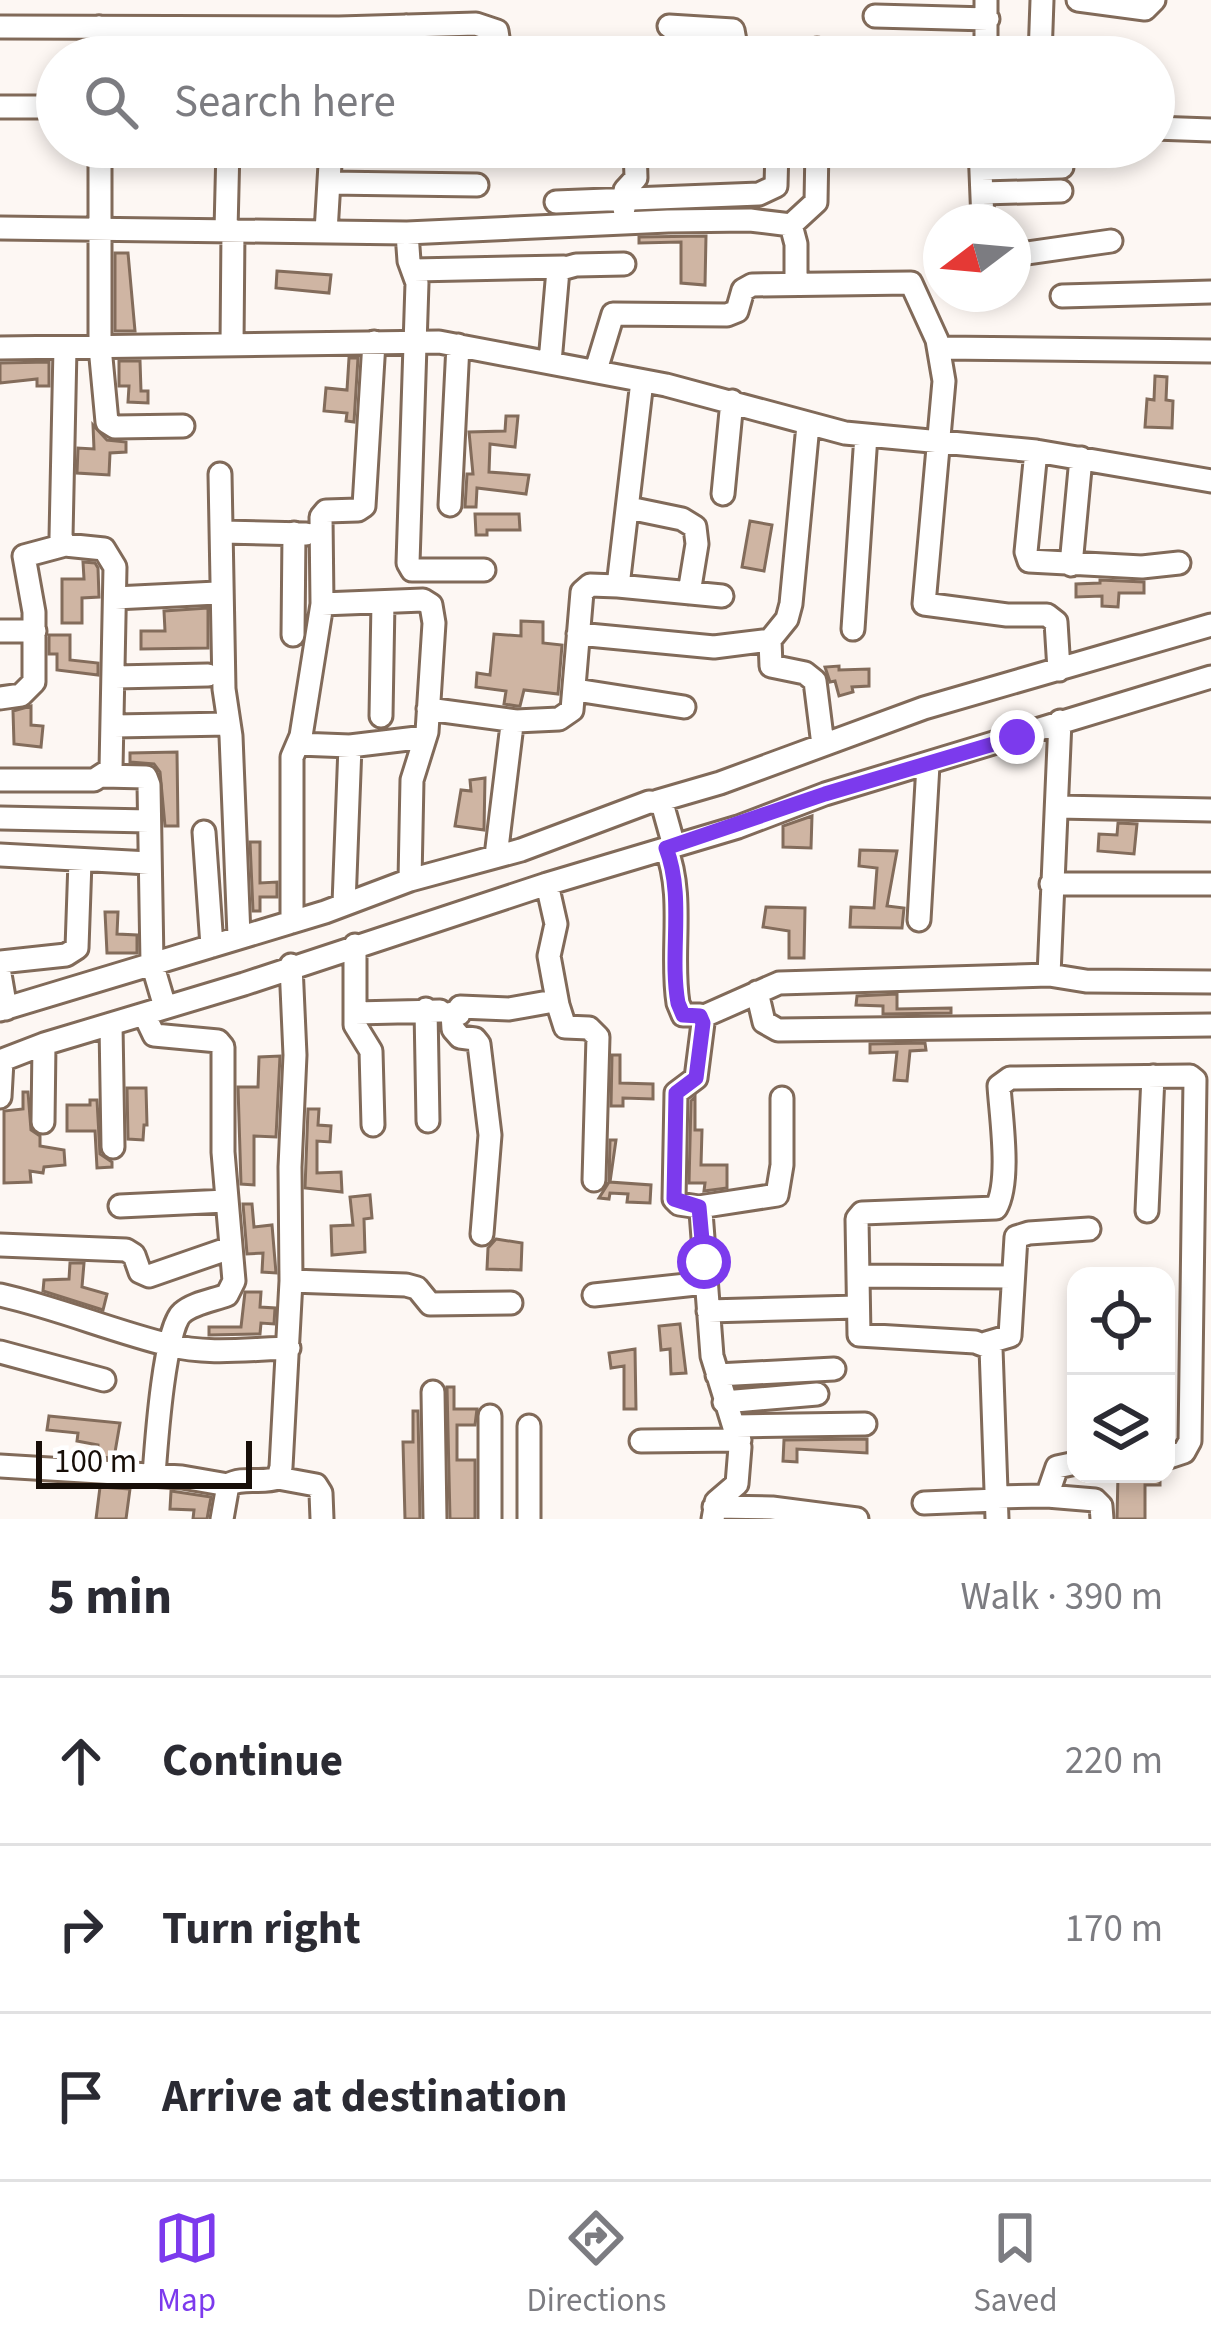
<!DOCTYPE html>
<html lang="en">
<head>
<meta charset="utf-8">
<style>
	body { margin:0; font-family:"Source Sans 3",sans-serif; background:#f2f2f3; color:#2b2b33 }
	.controls { position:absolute; right:36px; bottom:36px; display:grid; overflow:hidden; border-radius:24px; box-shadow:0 6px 18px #0003 }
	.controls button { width:108px; height:108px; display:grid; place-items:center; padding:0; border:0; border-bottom:3px solid #e1e1e2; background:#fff; color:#2b2b33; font:60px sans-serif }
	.compass { position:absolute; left:923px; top:204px; width:108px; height:108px; border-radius:50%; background:#fff; box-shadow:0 6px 18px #0003; rotate:254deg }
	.scale { position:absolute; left:36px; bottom:30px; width:216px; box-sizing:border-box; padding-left:12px; border:6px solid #170e08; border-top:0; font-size:33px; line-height:42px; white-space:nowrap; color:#170e08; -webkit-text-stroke:9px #fff; paint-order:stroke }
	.stop { position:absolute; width:36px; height:36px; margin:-27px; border:9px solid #7c3aed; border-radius:50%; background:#fff }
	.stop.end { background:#7c3aed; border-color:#fff; box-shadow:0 3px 12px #0008 }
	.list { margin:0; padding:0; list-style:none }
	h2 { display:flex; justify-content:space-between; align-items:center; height:156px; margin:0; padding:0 48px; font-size:51px }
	h2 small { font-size:39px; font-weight:400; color:#7c7c81 }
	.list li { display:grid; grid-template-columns:78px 1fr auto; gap:36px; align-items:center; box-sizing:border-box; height:168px; padding:0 48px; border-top:3px solid #e1e1e2 }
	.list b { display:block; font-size:45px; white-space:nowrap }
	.list em { font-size:39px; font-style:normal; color:#7c7c81 }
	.icon { flex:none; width:66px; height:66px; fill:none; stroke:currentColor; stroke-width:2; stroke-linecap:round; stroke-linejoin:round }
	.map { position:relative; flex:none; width:1211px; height:1519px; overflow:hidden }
	.search { position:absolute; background:#fff; box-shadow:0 6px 18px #0003; left:36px; right:36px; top:36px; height:132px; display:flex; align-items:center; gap:30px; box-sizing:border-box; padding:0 42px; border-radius:66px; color:#7c7c81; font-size:45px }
	.sheet { height:660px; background:#fff }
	nav { display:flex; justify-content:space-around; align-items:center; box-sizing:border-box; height:168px; border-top:3px solid #e1e1e2; background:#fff; font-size:33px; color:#7c7c81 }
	nav a { display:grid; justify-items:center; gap:6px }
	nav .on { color:#7c3aed }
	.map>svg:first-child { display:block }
</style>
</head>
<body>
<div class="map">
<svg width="1211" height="1519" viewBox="0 0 1211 1519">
	<rect width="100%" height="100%" fill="#fdf7f3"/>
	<path fill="#cfb5a3" stroke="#836c5b" stroke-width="3" d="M706 236 705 285 681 283V242L639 243V237Z
		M115 253H128L135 331H115Z
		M277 271 331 275 329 293 276 288Z
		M349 358H358L354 422 346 421 347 413 324 411 326 388 347 390Z
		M119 361H140L141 391H148V403L128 402 129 386H119Z
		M49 362V386H37V379L0 383V363Z
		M1155 376 1167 377 1166 400 1173 401 1172 428 1145 427 1147 399 1154 400Z
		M506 416H518L515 447 490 444 489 472 529 475 526 494 477 488 476 507H465L467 474H473L469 432 505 431Z
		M93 425 107 440 126 442V452L110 453 109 475 77 473 78 448 94 449Z
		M475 514H519L520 530H487V535H476Z
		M750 521 772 525 764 571 742 567Z
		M83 562 95 563 98 568 99 597 82 598V623H62V579H84Z
		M1100 580 1144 582V593H1119L1118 607 1102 606V596L1076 597V584L1100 583Z
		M208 608V648L141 649V631H165L164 611Z
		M521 621 543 622V643L562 645 558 694 524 690 520 706H517L504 704 506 691 476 687 477 673 490 675 494 634 521 636Z
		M49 635H70V660L98 663V675L57 670V654H49Z
		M839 666V670L869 669V686L852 687 853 692 839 696 835 681 830 682 825 667Z
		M31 706V725L43 726 41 747 14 744 13 711Z
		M177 752 178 826H165L160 772 154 764 130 762V753Z
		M485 778 484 830 455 826 461 790 471 791 470 780Z
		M812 816 811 848 783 847V826Z
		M1118 823 1137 824 1134 854 1098 851 1099 834 1117 835Z
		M250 842H260V883L277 882V897H260V911H253Z
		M860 850 897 851 887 906 904 908 902 928 850 927 851 907 874 908 877 868 859 866Z
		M766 907 805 908 804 958H789V931L763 927Z
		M105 912H118L117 934 137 935V953H107Z
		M897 994V1009L951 1008V1013L883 1014V1006L856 1005 857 996Z
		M925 1043 926 1050 910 1051 907 1081 894 1080 897 1052 870 1053V1044Z
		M612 1055H620V1083L653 1084V1099L623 1098V1106H611Z
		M280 1056 276 1137 254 1136V1185L241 1184 238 1087H258L259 1057Z
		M127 1088H146L147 1125H144L143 1140 128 1139Z
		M23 1092H28L31 1130 40 1136V1146L64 1150 65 1165 44 1167 43 1173 30 1171 31 1182 4 1183V1111L23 1109Z
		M695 1097V1130H702L701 1165H727V1188L704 1191 705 1183H689L691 1101Z
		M90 1100H97L100 1154 112 1162V1167L97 1168 95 1131H67V1105H90Z
		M308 1109H319L318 1125 331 1126 330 1142 317 1141V1173L341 1172 342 1192 305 1188Z
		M610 1140H616L610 1182 651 1185 650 1203 627 1202 628 1194 610 1193 609 1199 599 1198 609 1182Z
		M370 1195 372 1218 364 1219 365 1252 332 1255 331 1226 353 1225 350 1197Z
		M243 1204H252L254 1227 272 1225 276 1273 262 1272 263 1253 247 1254Z
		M496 1239 522 1243 521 1270 487 1269 488 1248Z
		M70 1263H84L82 1287 107 1294 103 1310 43 1291 44 1280 69 1279Z
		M245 1292H261L260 1307 275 1308 274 1324 261 1323 260 1334 209 1335V1327H241Z
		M680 1324 686 1373 671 1374 670 1349 661 1350 659 1326Z
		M635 1349 636 1409H624V1366L611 1368 609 1353Z
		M447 1387H454V1409H477L475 1425H457V1460H475V1519H450Z
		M413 1411H418L420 1519H405L403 1442H413Z
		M49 1416 120 1423 114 1458 98 1457V1445L77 1441 78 1433 47 1430Z
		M867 1439V1453L797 1449V1462L783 1461 784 1440Z
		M1118 1474H1160V1485H1145V1519H1117Z
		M100 1487 130 1489 126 1519H96Z
		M171 1491 211 1497 207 1519H193L194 1510 170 1509Z"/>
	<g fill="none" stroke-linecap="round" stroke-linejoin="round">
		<defs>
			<path id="minor" d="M1078 0 1145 9 1154 0
				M875 16 988 19
				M669 26 733 30 738 57
				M0 27 339 28 476 24 497 31 501 57
				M99 27V57
				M337 57 339 28
				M404 57 406 26
				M817 57V49
				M986 57V0
				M1040 57 1042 0
				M0 107H57
				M1154 128 1211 130
				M100 147V347L107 422 115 427 183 426
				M980 147 983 222
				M981 169 1062 167
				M329 183 477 185
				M982 193 1061 191
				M556 202 759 194 776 186 777 147
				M624 209 625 190 636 178 635 147
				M791 225 816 202 817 147
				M0 228 407 233 668 221 750 220 791 225 796 244V284
				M226 230 228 147
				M326 232 331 147
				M407 233 409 261 417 283 408 563 412 570H484
				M1013 255 1111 241
				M414 270 564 267
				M1062 296 1211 292
				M232 345 233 230
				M0 348 439 342 666 385 845 433 1036 451 1211 481
				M939 348 1211 351
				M550 362 558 270 576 265 624 264
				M596 370 613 314 727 315 737 311 743 290 752 285 911 283 937 340 944 381 924 604 1007 615H1047L1056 622 1059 670
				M1036 451 1026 552 1029 561 1142 567 1179 563
				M220 474 224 689 231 736 239 936
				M723 494 732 401
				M450 505 458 345
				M629 508 682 519 695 527 697 544 689 593
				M222 532 306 534
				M1071 565 1081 458
				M618 586 722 596
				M115 598 217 593
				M322 604 423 600 431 605 434 623 427 732 412 780 410 880
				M853 629 866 435
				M0 631H35
				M578 634 714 647 770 640 771 666 805 673 815 681 823 745
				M293 635 294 533
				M770 640 787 619 791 604 808 425
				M115 677 208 675
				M576 690 684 707
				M0 698 21 695 34 682V612L24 556 65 545
				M428 709 516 721
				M381 716 383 602
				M114 726 229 724
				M298 744 350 746 425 737
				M103 776 146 777 149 785 152 963 165 1007
				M0 780H94L111 769 115 567 104 549 65 545 61 537 65 348
				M658 801 720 783 924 708 1211 625
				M1057 807 1211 810
				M0 818 149 821
				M204 832 212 946
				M666 848C685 897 670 953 678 1003L683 1015H700L703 1023 696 1078 676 1093 674 1199 679 1204 699 1207 701 1212 712 1356 740 1447 737 1484 716 1502 713 1519
				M0 855 149 863
				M496 856 512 725 516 721 559 719 572 710 582 592 590 585 618 586 642 381
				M1051 884H1211
				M344 904 350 746
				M919 920 928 765
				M292 922V757L301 736 322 604 321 517 326 511 358 510 364 506 374 342
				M355 945V1025L371 1051 373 1125
				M0 962 66 955 77 948 80 861
				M0 974 6 1009
				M1049 975 1086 981 1211 982
				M757 992 764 1022 778 1030 1211 1025
				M558 1005 565 1027 589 1028 598 1037 594 1180
				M426 1009 428 1121
				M0 1010 325 912 410 880 521 850 649 802 662 803 674 846
				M355 1013 440 1011
				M144 1014 154 1035 218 1041 223 1047V1152L234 1281 227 1295C214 1300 193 1303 182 1313 164 1328 156 1448 154 1475
				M702 1017 779 983 1049 975 1060 721
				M111 1025 113 1147
				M0 1061 44 1044 244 984 547 884 738 827 825 794 1211 677
				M0 1097 2 1061
				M43 1122 44 1044
				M120 1206 226 1201
				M699 1207 777 1195 782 1165V1098
				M1147 1211 1153 1076
				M482 1234 490 1135 479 1044 475 1039 460 1037 453 1029 452 1013 459 1014 460 1007 509 1009 554 1001 558 1005 549 956 556 924 547 884
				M0 1245 126 1250 134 1255 140 1272 149 1276 230 1248
				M859 1276 1013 1277
				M291 1281 406 1285 417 1288 430 1304 511 1303
				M0 1295C58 1308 112 1331 169 1345 207 1355 250 1349 289 1348
				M594 1295 705 1283
				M708 1311 857 1307
				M986 1343 1010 1336 1016 1237 1029 1233 1089 1229
				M0 1352 104 1380
				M717 1375 834 1369
				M433 1392 435 1519
				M724 1402 817 1394
				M490 1416V1519
				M736 1426 865 1424
				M641 1441 740 1440
				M0 1466 182 1477 228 1485
				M278 1478 316 1485 321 1493 322 1519
				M1047 1496 1095 1500 1101 1506 1102 1519
				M997 1497 1047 1496 1057 1467 1076 1463
				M924 1503 997 1500
				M714 1507 772 1508 857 1519
				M222 1519 228 1485C243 1476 262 1484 278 1478L281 1467 291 1281 290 1167 295 1055 291 965
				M529 1519V1426
				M997 1519 991 1348 975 1342 859 1335 857 1219 862 1213 996 1208C1011 1181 1001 1118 999 1086L1010 1078 1190 1076 1195 1080 1190 1441 1184 1452 1166 1458"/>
		</defs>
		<use href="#minor" stroke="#816a59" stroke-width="27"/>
		<use href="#minor" stroke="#fff" stroke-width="21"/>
	</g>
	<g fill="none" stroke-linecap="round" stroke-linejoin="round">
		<path stroke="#7c3aed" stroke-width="15" d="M704 1262 699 1207 674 1199 676 1093 696 1078 703 1023 700 1016 683 1015 678 1003C669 953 685 897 666 848L825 794 1017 737"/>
	</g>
</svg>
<div class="controls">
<button><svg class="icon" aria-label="locate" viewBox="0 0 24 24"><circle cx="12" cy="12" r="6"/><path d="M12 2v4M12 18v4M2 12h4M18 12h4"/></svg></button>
<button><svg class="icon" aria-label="layers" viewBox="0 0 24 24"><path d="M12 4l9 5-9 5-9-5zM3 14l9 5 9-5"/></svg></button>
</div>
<svg class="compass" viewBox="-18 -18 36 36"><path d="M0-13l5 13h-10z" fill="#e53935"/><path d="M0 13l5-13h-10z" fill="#7c7c81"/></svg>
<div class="scale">100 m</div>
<div class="stop" style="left:704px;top:1262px"></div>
<div class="stop end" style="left:1017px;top:737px"></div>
<div class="search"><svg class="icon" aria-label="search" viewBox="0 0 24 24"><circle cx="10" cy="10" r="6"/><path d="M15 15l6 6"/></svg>Search here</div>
</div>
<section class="sheet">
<h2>5 min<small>Walk · 390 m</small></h2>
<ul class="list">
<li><svg class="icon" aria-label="ahead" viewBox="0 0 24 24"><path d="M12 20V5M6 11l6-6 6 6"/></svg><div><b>Continue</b></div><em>220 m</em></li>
<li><svg class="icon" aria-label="right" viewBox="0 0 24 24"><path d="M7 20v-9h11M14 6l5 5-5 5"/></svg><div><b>Turn right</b></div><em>170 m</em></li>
<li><svg class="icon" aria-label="arrive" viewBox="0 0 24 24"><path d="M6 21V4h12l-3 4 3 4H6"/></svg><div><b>Arrive at destination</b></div></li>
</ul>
</section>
<nav>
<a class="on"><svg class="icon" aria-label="map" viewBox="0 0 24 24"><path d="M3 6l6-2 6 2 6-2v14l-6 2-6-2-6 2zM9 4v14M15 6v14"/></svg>Map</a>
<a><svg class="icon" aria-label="directions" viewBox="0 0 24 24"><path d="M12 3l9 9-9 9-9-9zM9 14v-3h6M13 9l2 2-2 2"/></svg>Directions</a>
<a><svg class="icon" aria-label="saved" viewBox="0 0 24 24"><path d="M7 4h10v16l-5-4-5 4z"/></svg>Saved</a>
</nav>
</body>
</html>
